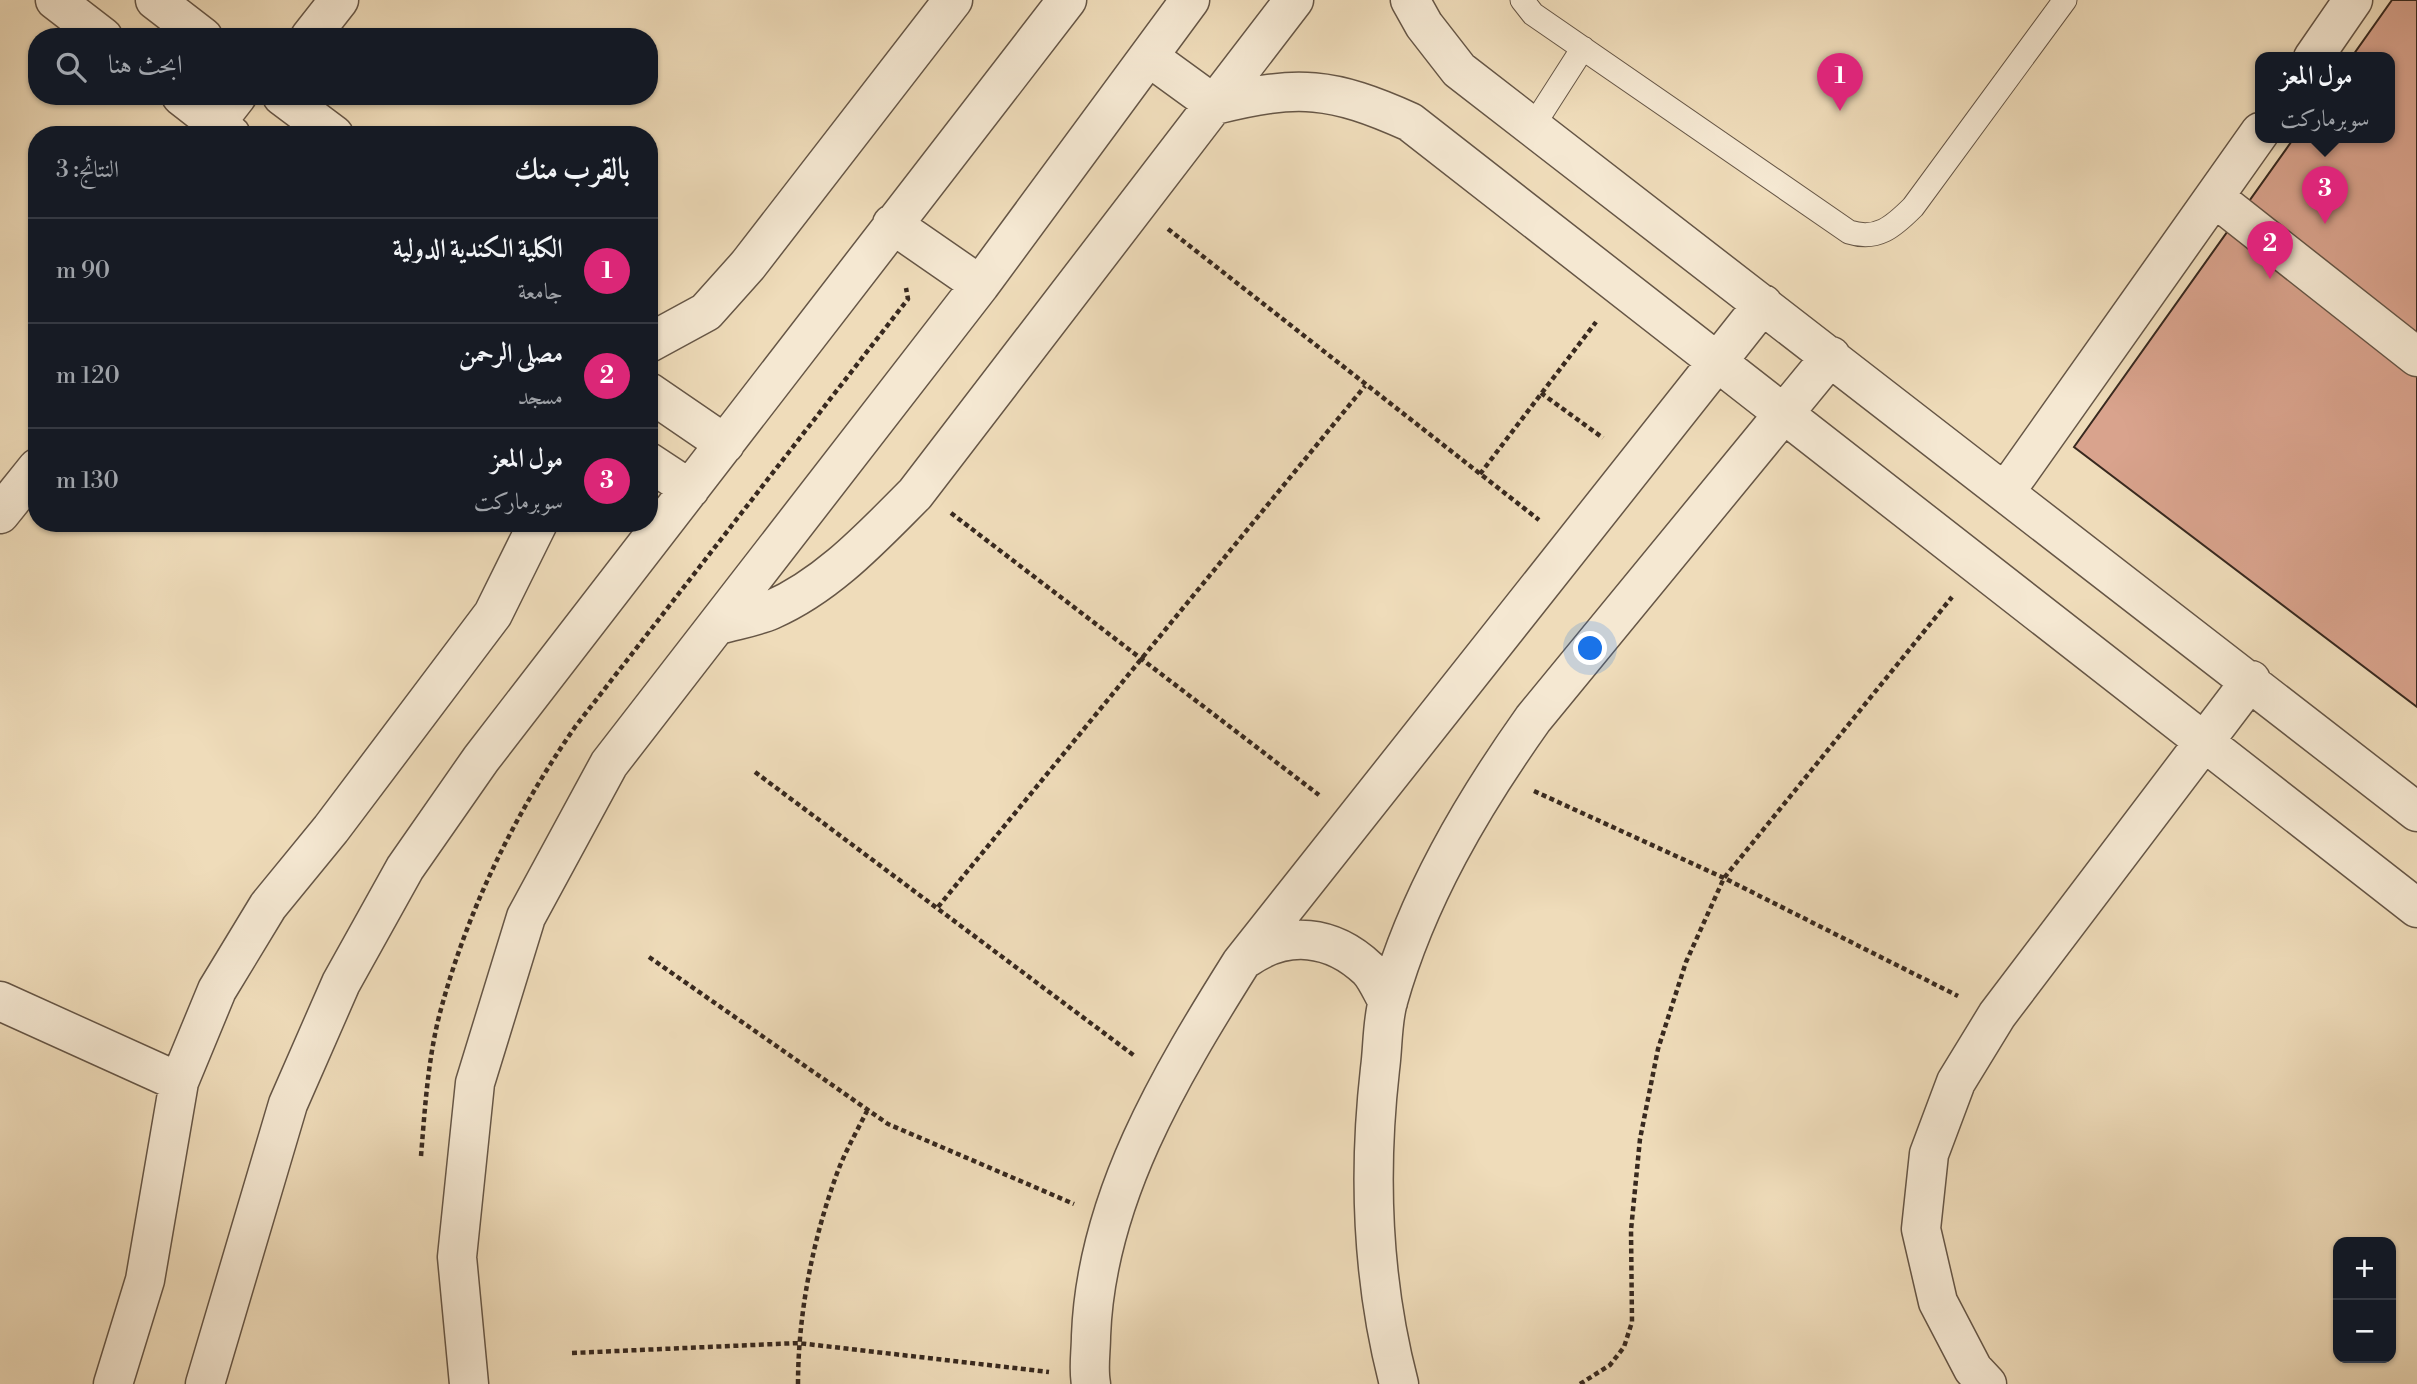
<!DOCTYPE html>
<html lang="ar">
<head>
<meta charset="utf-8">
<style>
	body { margin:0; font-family:"Libre Bodoni",Amiri,serif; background:#242831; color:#f1f3f6; direction:rtl }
	.controls { position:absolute; right:21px; bottom:21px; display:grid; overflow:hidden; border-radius:14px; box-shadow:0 2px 5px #0004 }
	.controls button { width:63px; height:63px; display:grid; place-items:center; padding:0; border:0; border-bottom:2px solid #363941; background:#171b24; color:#f1f3f6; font:35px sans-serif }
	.you { position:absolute; left:1591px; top:649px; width:24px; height:24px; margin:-18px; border:5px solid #fff; border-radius:50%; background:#1a73e8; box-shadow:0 0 0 10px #1a73e833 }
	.badge { display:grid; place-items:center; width:46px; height:46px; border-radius:50%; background:#db2777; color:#fff; font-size:23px; font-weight:700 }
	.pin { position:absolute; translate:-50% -58px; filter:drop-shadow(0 2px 4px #0008) }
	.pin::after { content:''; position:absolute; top:37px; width:24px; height:21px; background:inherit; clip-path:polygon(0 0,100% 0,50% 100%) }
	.popup { position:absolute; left:2255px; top:52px; width:140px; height:91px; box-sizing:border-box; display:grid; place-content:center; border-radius:14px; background:#171b24; filter:drop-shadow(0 2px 5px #0005); font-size:23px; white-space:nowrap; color:#9ea1a6 }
	.popup b { font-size:26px; color:#f1f3f6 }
	.popup::after { content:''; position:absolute; left:50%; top:100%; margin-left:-14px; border:14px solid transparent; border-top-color:#171b24 }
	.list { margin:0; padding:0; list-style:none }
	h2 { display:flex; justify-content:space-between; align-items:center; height:91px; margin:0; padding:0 28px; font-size:30px }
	h2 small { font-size:23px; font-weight:400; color:#9ea1a6 }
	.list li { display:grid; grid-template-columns:46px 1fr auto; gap:21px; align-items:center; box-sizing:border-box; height:105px; padding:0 28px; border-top:2px solid #363941 }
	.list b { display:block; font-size:26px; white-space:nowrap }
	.list p { margin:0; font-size:23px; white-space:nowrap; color:#9ea1a6 }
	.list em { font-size:23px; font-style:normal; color:#9ea1a6 }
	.icon { flex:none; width:38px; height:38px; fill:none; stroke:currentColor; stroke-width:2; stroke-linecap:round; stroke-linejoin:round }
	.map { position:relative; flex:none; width:2417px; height:1384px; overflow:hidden; direction:ltr }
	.search { position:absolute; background:#171b24; box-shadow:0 2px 5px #0004; left:28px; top:28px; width:630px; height:77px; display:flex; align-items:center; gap:18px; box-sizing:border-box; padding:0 24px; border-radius:28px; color:#9ea1a6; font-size:26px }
	.panel { position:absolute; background:#171b24; box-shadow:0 2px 5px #0004; left:28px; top:126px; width:630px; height:406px; border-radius:28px; direction:rtl }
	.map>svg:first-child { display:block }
</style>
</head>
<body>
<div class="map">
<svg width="2417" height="1384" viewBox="0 0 2417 1384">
	<rect width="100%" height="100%" fill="#efdcba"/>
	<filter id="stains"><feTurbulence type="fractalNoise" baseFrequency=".00286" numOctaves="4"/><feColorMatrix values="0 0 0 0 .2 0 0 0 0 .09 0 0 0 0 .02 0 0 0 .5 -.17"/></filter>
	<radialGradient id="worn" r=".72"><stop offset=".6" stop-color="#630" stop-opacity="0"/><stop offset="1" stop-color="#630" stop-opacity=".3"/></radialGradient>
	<path fill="#d9a38d" stroke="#38291f" stroke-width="2" d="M2392 0H2417V707L2074 447 2294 138H2390V58H2351Z"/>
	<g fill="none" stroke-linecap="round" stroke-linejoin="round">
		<defs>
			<path id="service" d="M1522 0 1533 14 1849 232C1877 241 1893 227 1913 207L2065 0
				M1533 126 1583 48"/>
			<path id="minor" d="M55 0 103 37
				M155 0 203 37
				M1410 0 1424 25 1459 70 2417 812
				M310 37 339 0
				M1149 57 1215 105C1298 84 1332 87 1410 122L2417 908
				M2313 58 2353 0
				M181 96 231 135
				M282 96 334 135
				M216 123 237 96
				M2214 197 2417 357
				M892 224 980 285
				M649 343 706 312 748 265 953 0
				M649 392 725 444
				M649 462 690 489
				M2006 491 2260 132
				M0 514 37 468
				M719 625C736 620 755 617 771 610 828 585 872 537 915 494L1294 0
				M1247 958C1287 930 1332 935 1368 969 1376 977 1382 992 1388 1002
				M0 1001 179 1082
				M113 1384 145 1280 179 1082 217 990 268 906 331 829 493 614 538 523
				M205 1384 288 1104 341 983 405 868 481 759 1067 0
				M469 1384 457 1257 475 1083 526 917 609 764 980 285 1190 0
				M1091 1384C1088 1368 1091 1352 1091 1336 1096 1199 1170 1076 1241 963L1763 304
				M1399 1384C1372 1281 1368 1175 1380 1069 1383 1047 1382 1022 1388 1001 1417 898 1472 805 1533 719L1831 356
				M1987 1384 1973 1369 1938 1302 1921 1229 1929 1154 1956 1082 1997 1015 2251 680"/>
		</defs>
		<use href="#service" stroke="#665646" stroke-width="25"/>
		<use href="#minor" stroke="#665646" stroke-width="41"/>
		<path stroke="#38291f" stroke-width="4.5" stroke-dasharray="5 3.5" stroke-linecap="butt" d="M1168 229 1539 520
			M1541 393 1603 438
			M1480 474 1596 322
			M951 513 1319 795
			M755 772 1136 1057
			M1534 791 1724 878 1958 996
			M938 907 1365 386
			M649 957 888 1124 1074 1204
			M421 1156C425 1108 428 1056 441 1009 469 906 515 814 575 727L908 299 906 288
			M572 1353 798 1343 1049 1372
			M798 1384C798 1316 812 1243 835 1179 843 1155 856 1133 867 1111
			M1580 1384 1610 1365 1624 1347 1632 1322 1631 1230 1640 1139 1658 1049 1686 962 1724 878 1952 597"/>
		<use href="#service" stroke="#f5e8d2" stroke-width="23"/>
		<use href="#minor" stroke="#f5e8d2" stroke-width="38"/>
	</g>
	<rect width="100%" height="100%" filter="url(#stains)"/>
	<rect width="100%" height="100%" fill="url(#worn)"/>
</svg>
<div class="controls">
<button>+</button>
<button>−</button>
</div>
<div class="you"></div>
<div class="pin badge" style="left:1840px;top:111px">1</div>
<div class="pin badge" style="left:2270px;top:279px">2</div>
<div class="pin badge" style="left:2325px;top:224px">3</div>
<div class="popup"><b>مول المعز</b>سوبرماركت</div>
<div class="search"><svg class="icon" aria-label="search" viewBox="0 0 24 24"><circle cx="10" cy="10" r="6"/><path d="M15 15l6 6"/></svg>ابحث هنا</div>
<section class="panel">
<h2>بالقرب منك<small>النتائج: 3</small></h2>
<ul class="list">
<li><span class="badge">1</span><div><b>الكلية الكندية الدولية</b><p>جامعة</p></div><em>90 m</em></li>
<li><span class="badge">2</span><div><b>مصلى الرحمن</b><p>مسجد</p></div><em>120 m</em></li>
<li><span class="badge">3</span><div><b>مول المعز</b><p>سوبرماركت</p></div><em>130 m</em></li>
</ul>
</section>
</div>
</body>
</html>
